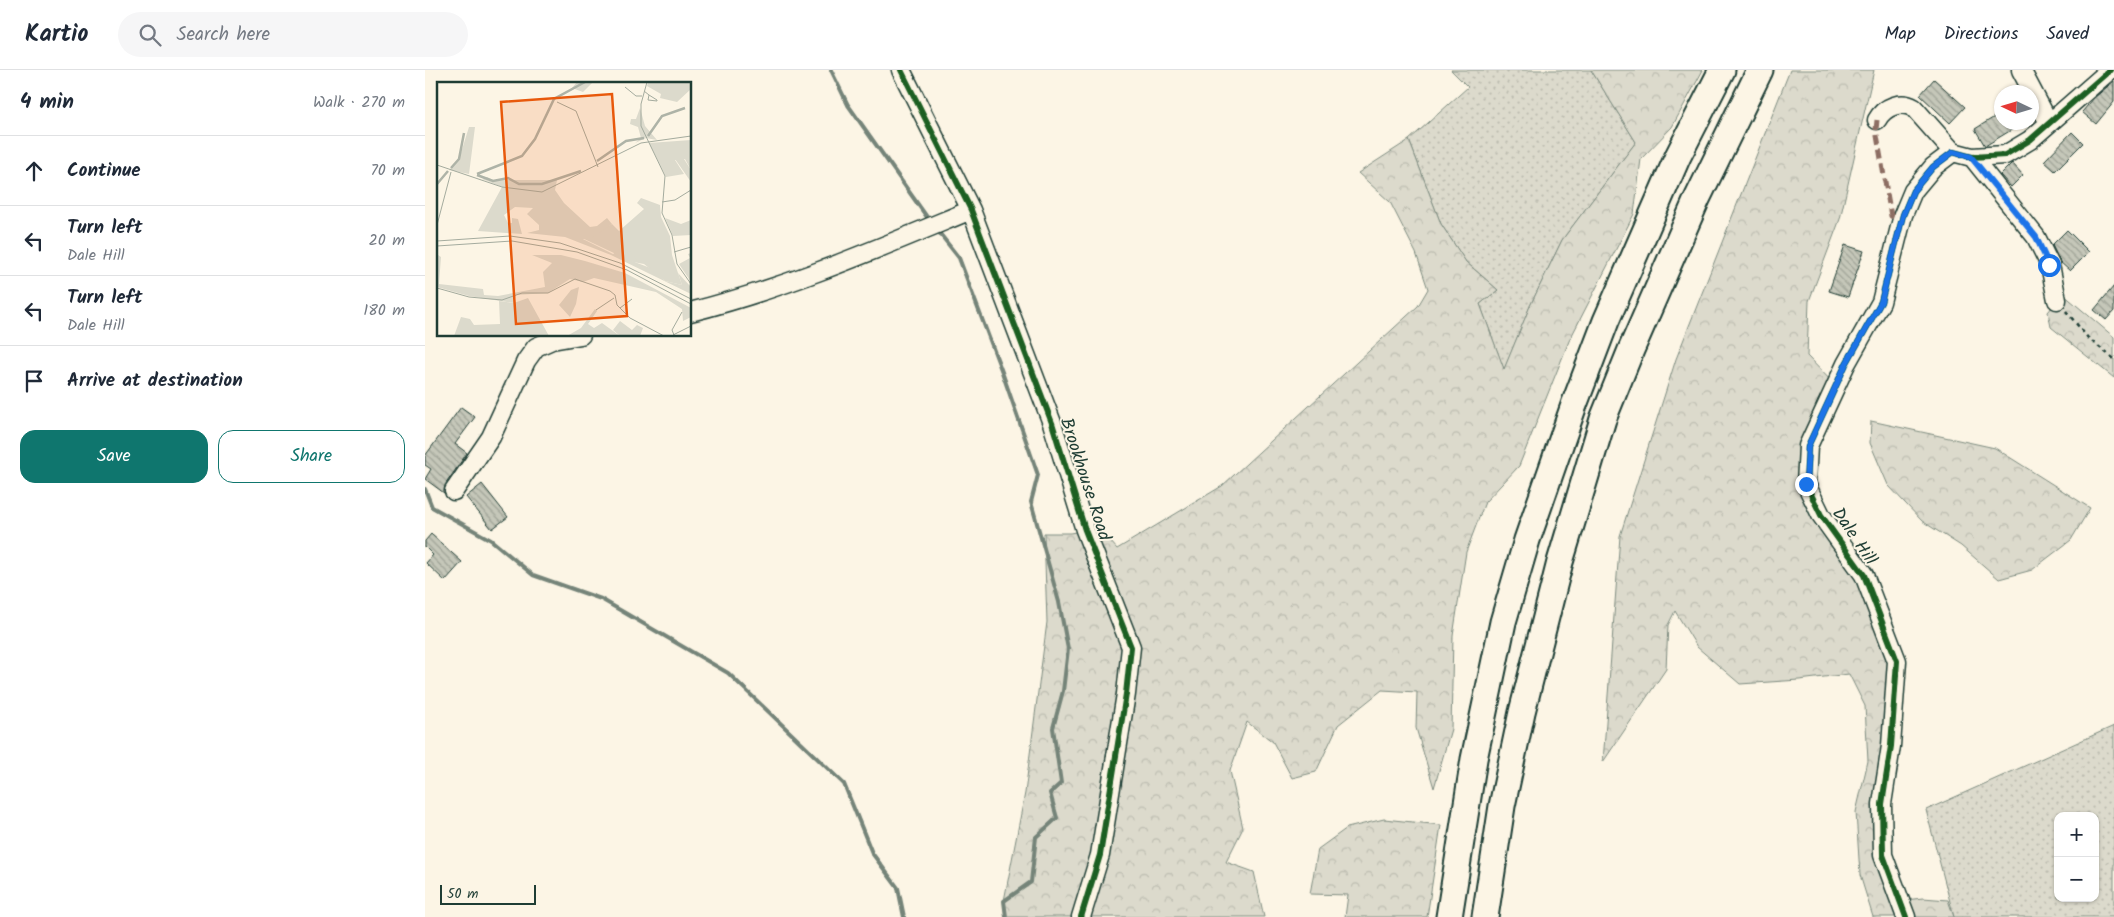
<!DOCTYPE html>
<html lang="en">
<head>
<meta charset="utf-8">
<style>
	body { margin:0; font-family:Kalam,sans-serif; background:#f6f6f7; color:#1f2937 }
	.controls { position:absolute; right:15px; bottom:15px; display:grid; overflow:hidden; border-radius:10px; box-shadow:0 1px 4px #0004 }
	.controls button { width:45px; height:45px; display:grid; place-items:center; padding:0; border:0; border-bottom:1px solid #e0e1e3; background:#fff; color:#1f2937; font:25px sans-serif }
	.compass { position:absolute; left:1569px; top:15px; width:45px; height:45px; border-radius:50%; background:#fff; box-shadow:0 1px 4px #0004; rotate:274deg }
	.scale { position:absolute; left:15px; bottom:12px; width:96px; box-sizing:border-box; padding-left:5px; border:2px solid #1f3d34; border-top:0; font-size:14px; line-height:18px; white-space:nowrap; color:#1f3d34; -webkit-text-stroke:4px #fcf5e5; paint-order:stroke }
	.stop { position:absolute; width:15px; height:15px; margin:-11px; border:4px solid #1a73e8; border-radius:50%; background:#fff }
	.stop.end { background:#1a73e8; border-color:#fff; box-shadow:0 1px 5px #0008 }
	.list { margin:0; padding:0; list-style:none }
	h2 { display:flex; justify-content:space-between; align-items:center; height:65px; margin:0; padding:0 20px; font-size:21px }
	h2 small { font-size:16px; font-weight:400; color:#747a83 }
	.list li { display:grid; grid-template-columns:32px 1fr auto; gap:15px; align-items:center; box-sizing:border-box; height:70px; padding:0 20px; border-top:1px solid #e0e1e3 }
	.list b { display:block; font-size:19px; white-space:nowrap }
	.list p { margin:0; font-size:16px; white-space:nowrap; color:#747a83 }
	.list em { font-size:16px; font-style:normal; color:#747a83 }
	.actions { display:flex; gap:10px; padding:15px 20px }
	.actions a { flex:1; padding:11px 0; border:1px solid #0f766e; border-radius:15px; text-align:center; font-size:18px; color:#0f766e }
	.actions .main { background:#0f766e; color:#fff }
	.icon { flex:none; width:28px; height:28px; fill:none; stroke:currentColor; stroke-width:2; stroke-linecap:round; stroke-linejoin:round }
	.map { position:relative; flex:none; width:1689px; height:847px; overflow:hidden }
	header { display:flex; align-items:center; gap:30px; box-sizing:border-box; height:70px; padding:0 25px; background:#fff; border-bottom:1px solid #e0e1e3 }
	header strong { font-size:24px }
	nav { display:flex; gap:28px; margin-inline-start:auto; font-size:18px }
	.search { width:350px; height:45px; background:#f6f6f7; display:flex; align-items:center; gap:12px; box-sizing:border-box; padding:0 18px; border-radius:28px; color:#747a83; font-size:19px }
	main { display:flex }
	aside { flex:1; background:#fff }
	.map>svg:first-child { display:block }
</style>
</head>
<body>
<header>
<strong>Kartio</strong>
<div class="search"><svg class="icon" aria-label="search" viewBox="0 0 24 24"><circle cx="10" cy="10" r="6"/><path d="M15 15l6 6"/></svg>Search here</div>
<nav><a>Map</a><a>Directions</a><a>Saved</a></nav>
</header>
<main>
<aside>
<h2>4 min<small>Walk · 270 m</small></h2>
<ul class="list">
<li><svg class="icon" aria-label="ahead" viewBox="0 0 24 24"><path d="M12 20V5M6 11l6-6 6 6"/></svg><div><b>Continue</b></div><em>70 m</em></li>
<li><svg class="icon" aria-label="left" viewBox="0 0 24 24"><path d="M17 20v-9H6M10 6l-5 5 5 5"/></svg><div><b>Turn left</b><p>Dale Hill</p></div><em>20 m</em></li>
<li><svg class="icon" aria-label="left" viewBox="0 0 24 24"><path d="M17 20v-9H6M10 6l-5 5 5 5"/></svg><div><b>Turn left</b><p>Dale Hill</p></div><em>180 m</em></li>
<li><svg class="icon" aria-label="arrive" viewBox="0 0 24 24"><path d="M6 21V4h12l-3 4 3 4H6"/></svg><div><b>Arrive at destination</b></div></li>
</ul>
<div class="actions"><a class="main">Save</a><a>Share</a></div>
</aside>
<div class="map">
<svg width="1689" height="847" viewBox="0 0 1689 847">
	<defs>
		<pattern id="grass-dots" width="8" height="8" patternUnits="userSpaceOnUse" patternTransform="scale(1.25)"><rect width="8" height="8" fill="#dcdacc"/><path d="M2 2h.1M6 6h.1" fill="none" stroke="#bcbcb0" stroke-width="1.8" stroke-linecap="round"/></pattern>
		<pattern id="forest-crowns" width="20" height="18" patternUnits="userSpaceOnUse" patternTransform="scale(1.25)"><rect width="20" height="18" fill="#dcdacc"/><path d="M2 6a3 3 0 1 1 6 0M12 15a3 3 0 1 1 6 0" fill="none" stroke="#bcbcb0"/></pattern>
		<pattern id="building-back-hatch" width="6" height="6" patternUnits="userSpaceOnUse" patternTransform="scale(1.25)"><rect width="6" height="6" fill="#c5c7b9"/><path d="M-1 5l2 2M0 0l6 6M5-1l2 2" fill="none" stroke="#9fa397"/></pattern>
	</defs>
	<rect width="100%" height="100%" fill="#fcf5e5"/>
	<filter id="ink" filterUnits="userSpaceOnUse"><feTurbulence type="fractalNoise" baseFrequency=".02" numOctaves="2"/><feDisplacementMap in="SourceGraphic" scale="10" xChannelSelector="R" yChannelSelector="G"/><feConvolveMatrix kernelMatrix="1 2 1 2 8 2 1 2 1" color-interpolation-filters="sRGB"/></filter>
	<g filter="url(#ink)">
		<path fill="url(#grass-dots)" stroke="#7e8c80" fill-rule="evenodd" d="M1026 0H1166L1211 72 1137 170 1105 236 1079 300 1055 234 1073 220 1041 192 1016 154 984 70 1043 17Z
			M1689 656V847H1529L1501 740ZM1633 746H1670V828H1633Z"/>
		<path fill="url(#forest-crowns)" stroke="#7e8c80" d="M1166 0H1278L1247 57 1216 89 1209 144 1144 271 1094 396 1060 432 1041 482 1028 566 1026 659 1009 718 991 658 992 622 957 620 913 655 891 702 867 708 848 672 822 652 805 701 818 758 801 792 829 802 839 847H580L579 831 600 723 622 552 619 463H645L674 458 692 479 797 416 993 236 1003 219 991 183 965 132 933 103 984 70 1016 154 1041 192 1073 220 1055 234 1079 299 1105 236 1137 170 1211 72Z
			M1365 0H1449L1415 149 1384 231 1382 286 1412 317 1383 376 1381 414 1439 505 1472 591 1453 738 1471 831 1498 828 1523 830 1529 847H1448L1435 805 1431 742 1443 691 1440 636 1424 604 1374 610 1315 614 1272 577 1250 541 1243 555 1241 599 1178 692 1195 466 1251 289Z
			M1638 224 1689 267V308L1626 257 1623 242Z
			M1446 351 1570 378 1665 438 1646 470 1607 500 1574 509 1536 476 1497 451 1463 415 1445 373Z
			M959 749 1016 755 1002 847H920L923 825 885 824 893 779 922 758Z"/>
		<g fill="none" stroke-linecap="round" stroke-linejoin="round">
			<path stroke="#758479" stroke-width="4" d="M406 0 423 35 504 150
				M512 160 534 188 577 302 613 405 606 432 634 532 643 579 638 621 628 658 636 713 625 723 632 748 611 767 606 812 579 831 581 847
				M0 419 7 437 66 470 108 505 176 529 303 603 419 714 447 783 473 818 479 847"/>
		</g>
		<path fill="url(#building-back-hatch)" stroke="#1f3d34" d="M1509 9 1540 37 1525 53 1495 25Z
			M1689 11V32L1671 54 1657 42 1669 28Z
			M1576 43V52H1584L1588 59 1560 76 1550 59Z
			M1647 62 1658 73 1630 101 1619 91Z
			M1587 93 1598 105 1586 117 1575 105Z
			M1642 160 1664 182 1645 201 1635 192 1627 175Z
			M1420 175 1439 181 1423 227 1404 221Z
			M1689 216V241L1681 250 1669 240Z
			M36 337 50 347 30 374 42 383 20 415 19 423 0 409 6 399 0 395V386Z
			M57 414 83 447 67 459 41 427Z
			M6 464 37 492 20 511 1 493 8 485 0 477V471Z"/>
		<g fill="none" stroke-linecap="round" stroke-linejoin="round">
			<defs>
				<path id="minor" d="M476 0 546 140 627 353 660 460 706 577 701 624 675 785 656 847
					M1596 0 1624 53
					M1452 50C1459 37 1476 30 1489 38L1528 82
					M1547 87 1611 167 1625 195 1632 230
					M265 242C362 218 454 178 546 140
					M29 421 66 367 101 291 111 277 127 270 156 265
					M1481 847 1458 785 1457 734 1466 676 1472 591 1439 505 1396 445 1381 414 1383 376 1421 294 1456 232 1478 145 1488 121 1508 97 1528 82 1547 87 1580 85 1605 70 1685 0"/>
				<path id="highway" d="M1024 847 1049 689 1078 552 1102 470 1149 335 1181 251 1253 86 1297 0
					M1060 847 1077 736 1097 642 1135 492 1178 349 1206 280 1272 129 1335 0"/>
			</defs>
			<use href="#minor" stroke="#1f3d34" stroke-width="21"/>
			<use href="#highway" stroke="#1f3d34" stroke-width="29"/>
			<path stroke="#1f3d34" stroke-width="2.5" stroke-dasharray="4 4" stroke-linecap="butt" d="M1641 241 1663 268 1689 289"/>
			<use href="#minor" stroke="#fcf5e5" stroke-width="18"/>
			<use href="#highway" stroke="#fcf5e5" stroke-width="25"/>
			<path stroke="#8d6e63" stroke-width="5" stroke-dasharray="10 5" stroke-linecap="butt" d="M1452 50 1451 60 1466 146 1477 149"/>
			<defs>
				<path id="cycleway" d="M476 0 546 140 627 353 660 460 706 577 701 624 675 785 656 847
					M1481 847 1458 785 1457 734 1466 676 1472 591 1439 505 1396 445 1381 414 1383 376 1421 294 1456 232 1478 145 1488 121 1508 97 1528 82 1547 87 1580 85 1605 70 1685 0"/>
			</defs>
			<use href="#cycleway" stroke="#fcf5e5" stroke-width="9"/>
			<use href="#cycleway" stroke="#1b5e20" stroke-width="6"/>
		</g>
	</g>
	<g fill="none" stroke-linecap="round" stroke-linejoin="round" filter="url(#ink)">
		<path stroke="#1a73e8" stroke-width="6" d="M1381 414 1383 376 1421 294 1456 232 1478 145 1488 121 1508 97 1528 82 1546 87 1611 167 1624 195"/>
	</g>
	<g text-anchor="middle" stroke-width="4" stroke-linejoin="round" paint-order="stroke">
		<g font-size="18" fill="#1f3d34" stroke="#fcf5e5">
			<text transform="translate(661 409) rotate(72)" y="6">Brookhouse Road</text>
			<text transform="translate(1430 466) rotate(56)" y="6">Dale Hill</text>
		</g>
	</g>
	<g transform="translate(12 12)">
		<rect width="254" height="254" fill="#fcf5e5"/>
		<path d="M211 0H254V7L240 20 223 16 224 12 210 4ZM254 58V88L248 77 238 78 247 92 229 95 212 61ZM204 116 223 123 224 135 233 154 235 173 245 203 228 199 207 182 196 180 145 156 175 142 182 149 207 127 200 121ZM228 136 244 142 254 138V153L236 154ZM254 171V200L242 182 253 176 251 172ZM91 216 112 254H17L24 235 33 237 37 243 63 242 62 219 77 221ZM183 239 195 248 200 243 206 246 203 254H183L176 248Z" fill="#dcdacc"/>
		<path d="M140 0H156L146 10 135 6ZM203 26 208 44 220 58 209 56 198 61 204 56 201 45 193 42 194 37H199ZM32 45H38L32 92 12 88 22 77ZM243 75 247 77 254 88V100L238 77ZM50 95 56 98H120L118 108 127 121 153 145 160 144 170 136 175 142 156 155 146 157 176 172 188 163 200 178 195 179 216 187 228 199 245 203 241 191 254 205V212L174 173 128 155 90 151 102 148V143L90 132 96 126 78 125 67 133 71 141H75V136L81 137 85 152 41 149 65 105 45 97ZM1 173 4 175 2 202 46 207 47 213 61 214 108 205 106 190 115 181 95 173H124L148 179 188 191 254 226V235L246 239 245 227 219 210 157 196 146 200 133 197 111 211 79 213 77 221 32 214 0 205ZM142 205 139 222 133 235 122 223 134 208ZM158 227 160 229 151 242 157 246 165 241 183 254H130L144 246Z" fill="#dcdacc"/>
		<path fill="none" stroke="#aeb3a7" stroke-width="2.5" d="M211 54 225 34 248 26M160 79 189 59 207 56M14 86 22 77 27 51M40 92 85 74 98 57 117 17 148 0M40 93 56 99 71 96 82 102H105L144 89M0 102 11 89"/>
		<path fill="none" stroke="#a4ab9e" stroke-width="1" d="M210 0 204 22V44L228 94 225 131 235 153 240 182 254 202M188 5 199 14H205M207 9 212 13 220 18V19L211 18 212 13M120 20 139 29 161 85M0 83 65 105 105 110 204 61 254 54M225 120 238 118 254 108M0 143 14 90M0 159 73 154 123 161 183 181 254 217M0 164 75 159 140 170 190 188 254 222M237 170 254 165M0 206 32 215 65 218 85 211H111L138 197 173 209 178 213 180 223 193 236 227 254M183 226 195 217M159 228 177 216M236 253 254 244M237 253 235 248 245 230"/>
		<path fill="#e8590c" fill-opacity="0.15" stroke="#e8590c" stroke-width="2.5" d="M175 12 190 234 79 242 64 20Z"/>
		<rect width="254" height="254" fill="none" stroke="#1f3d34" stroke-width="2.5"/>
	</g>
</svg>
<div class="controls">
<button>+</button>
<button>−</button>
</div>
<svg class="compass" viewBox="-18 -18 36 36"><path d="M0-13l5 13h-10z" fill="#e53935"/><path d="M0 13l5-13h-10z" fill="#747a83"/></svg>
<div class="scale">50 m</div>
<div class="stop" style="left:1624px;top:195px"></div>
<div class="stop end" style="left:1381px;top:414px"></div>
</div>
</main>
</body>
</html>
